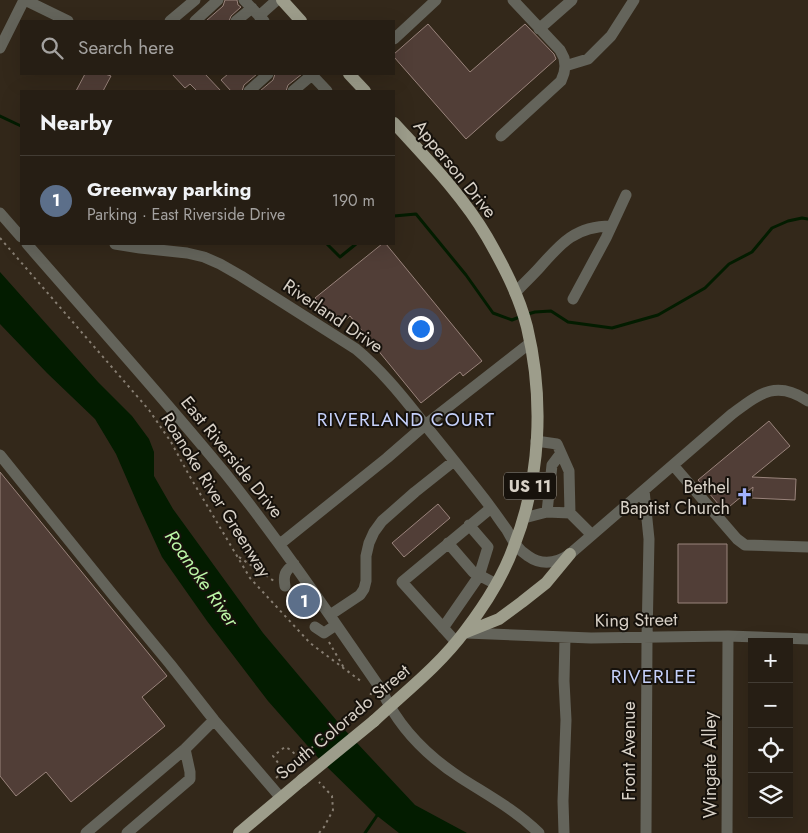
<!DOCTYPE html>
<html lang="en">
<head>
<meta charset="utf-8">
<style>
	body { margin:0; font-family:Jost,sans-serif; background:#2e271d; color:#f1f3f6 }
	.controls { position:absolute; right:15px; bottom:15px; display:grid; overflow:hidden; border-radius:0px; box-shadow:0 5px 20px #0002 }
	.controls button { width:45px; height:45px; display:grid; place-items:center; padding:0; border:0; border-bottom:1px solid #423c34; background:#261e14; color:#f1f3f6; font:25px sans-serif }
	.you { position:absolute; left:420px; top:328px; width:18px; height:18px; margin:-12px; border:4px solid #fff; border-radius:50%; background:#1a73e8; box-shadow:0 0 0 8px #1a73e833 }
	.badge { display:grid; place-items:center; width:32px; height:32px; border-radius:50%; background:#a2b2fd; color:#fff; font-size:16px; font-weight:700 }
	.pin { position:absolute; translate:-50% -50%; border:2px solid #fff; box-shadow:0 1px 5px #0006 }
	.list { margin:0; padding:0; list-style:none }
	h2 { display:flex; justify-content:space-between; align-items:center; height:65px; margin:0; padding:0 20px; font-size:21px }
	h2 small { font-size:16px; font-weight:400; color:#a4a2a0 }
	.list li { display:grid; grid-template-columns:32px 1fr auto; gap:15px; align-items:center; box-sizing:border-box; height:90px; padding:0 20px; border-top:1px solid #423c34 }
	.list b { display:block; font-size:19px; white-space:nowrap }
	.list p { margin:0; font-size:16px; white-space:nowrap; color:#a4a2a0 }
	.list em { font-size:16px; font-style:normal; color:#a4a2a0 }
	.icon { flex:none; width:28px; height:28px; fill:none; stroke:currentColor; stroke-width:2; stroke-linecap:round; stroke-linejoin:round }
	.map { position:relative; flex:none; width:808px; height:833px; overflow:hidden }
	.search { position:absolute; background:#261e14; box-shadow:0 5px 20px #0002; left:20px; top:20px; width:375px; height:55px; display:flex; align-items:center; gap:12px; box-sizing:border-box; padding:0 18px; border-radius:0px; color:#a4a2a0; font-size:19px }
	.panel { position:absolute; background:#261e14; box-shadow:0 5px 20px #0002; left:20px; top:90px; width:375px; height:155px; border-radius:0px }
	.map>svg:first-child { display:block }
</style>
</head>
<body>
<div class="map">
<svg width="808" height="833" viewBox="0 0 808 833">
	<rect width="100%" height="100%" fill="#33281a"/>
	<path fill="#031c00" d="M0 272 98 382 132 416 149 439 154 452V476L173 509 263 633 342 727 415 805 467 833H399L376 815 321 761 268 701 207 621 162 557 139 507 116 454 95 419 47 373 0 324Z"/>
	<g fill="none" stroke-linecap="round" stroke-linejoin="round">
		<path stroke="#031c00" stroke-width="3" d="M0 116 21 126
			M394 216 416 214 466 275 493 313 512 320 522 316
			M327 244 340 257 356 244
			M528 314 535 312 551 311 568 322 612 328 658 315 705 288 729 264 752 252 772 228 788 221 802 218 808 219
			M365 833 378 814"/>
	</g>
	<path fill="#513e37" stroke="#9a847c" d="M225 0H237L238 5 241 7 231 16 229 21H206L223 6Z
		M428 24 470 72 525 24 554 54 556 59 466 139 394 57V54Z
		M85 74H105L111 76 103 91H76Z
		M172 74H205L221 91H197L190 84 185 88Z
		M228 74H257L244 85 242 91H231L221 80Z
		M275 74H302L288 85 286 91H260L273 80Z
		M382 244H386L482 361 463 376 460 372 421 403 350 316 343 322 334 313 330 316 315 298Z
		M769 421 790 446 752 477 796 479 795 500 752 498 753 487 724 511 698 480Z
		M0 472 167 676 142 697 165 726 71 802 46 772 16 796 0 776Z
		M438 504 450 518 404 557 392 543Z
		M678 544H727V603H678Z"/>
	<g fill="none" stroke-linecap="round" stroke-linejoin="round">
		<path stroke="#877e72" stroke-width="2" stroke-dasharray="2.5 4" stroke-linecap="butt" d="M0 238 149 410 171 442 189 475 250 578 310 643 362 682
			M239 557 274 581
			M329 642 344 668
			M363 705 370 698 371 693
			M291 765 284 771 273 756 285 747 291 750 303 763
			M276 778 284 771
			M319 833 324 827 333 810 332 796 319 782"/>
		<path stroke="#64645b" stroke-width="11" d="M25 0 68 21
			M244 0 264 21
			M259 16 277 0
			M170 21 195 0
			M195 21 218 0
			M236 21 252 8
			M539 29 572 0
			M394 39 436 0
			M0 48 24 0
			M565 66 588 59 611 36 634 0
			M311 74 327 91
			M249 91 268 74
			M293 91 313 74
			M501 136 561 81 564 73 565 66 564 58 560 50 513 0
			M0 213 21 237
			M27 244C93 320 161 395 225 473 281 543 331 617 382 691 399 728 427 756 461 778 489 796 514 809 539 833
			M115 244 140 248 187 253 204 257 220 264 241 276 356 349C380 369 399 392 418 416 442 446 466 475 489 505 495 513 501 522 507 530 513 541 517 549 528 556 542 566 557 563 570 554L732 414C759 394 776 379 808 401
			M515 293C523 284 532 276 540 267 561 243 576 226 611 226
			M573 299 606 238 626 195
			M536 441 557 444 569 471 570 513
			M0 455 113 595 170 664 214 720 281 798
			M673 465 737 539 745 545 808 547
			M644 490 649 539 647 638 646 833
			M547 512 552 465 561 453
			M524 518 547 512 570 513 592 535
			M448 543 473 572 496 584
			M280 544 387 458 425 425 530 343
			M285 586C283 575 285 571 294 564
			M330 615 360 595 364 589 366 581V556L369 543 374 532 382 521 415 492 454 461
			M315 627 324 633 336 625
			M443 628 479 576 488 547 469 525
			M466 633 591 638 728 636 808 639
			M456 642 402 582 491 508
			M86 833 185 749 214 720
			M127 833 190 779V772L185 749
			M564 833 563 801 566 720 564 681 565 637
			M727 833 728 636"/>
		<path stroke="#9d9d8b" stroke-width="12" d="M282 0 301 21
			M349 74 365 91
			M464 633 499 619 522 602 546 583 570 554
			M374 721C405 692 439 666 465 631 485 605 503 577 514 546 541 477 544 398 527 327 519 295 503 265 487 237 463 196 426 158 394 123
			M239 833 302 780"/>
		<path stroke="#877e72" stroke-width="2" stroke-dasharray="2.5 4" stroke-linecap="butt" d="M291 765 363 705"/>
		<path stroke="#9d9d8b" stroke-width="12" d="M302 780 374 721"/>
	</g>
	<defs>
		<symbol id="church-bare" viewBox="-9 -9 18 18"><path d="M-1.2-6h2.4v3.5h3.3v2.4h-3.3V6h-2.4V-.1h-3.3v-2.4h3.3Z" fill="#a2b2fd" stroke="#17120c" stroke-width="2.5" paint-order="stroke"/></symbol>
	</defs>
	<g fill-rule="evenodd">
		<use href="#church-bare" x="732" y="484" width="25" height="25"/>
	</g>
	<g text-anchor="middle" stroke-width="4" stroke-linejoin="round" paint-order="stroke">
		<rect fill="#17120c" stroke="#9e988f" stroke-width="1" x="504" y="472.5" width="52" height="27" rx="4"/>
		<g font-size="16" font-weight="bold" fill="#d8d1c7">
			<text x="530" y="492">US 11</text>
		</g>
		<g font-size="18" fill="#d8d1c7" stroke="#17120c">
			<text transform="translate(455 169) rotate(51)" y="6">Apperson Drive</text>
			<text transform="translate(333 316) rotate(34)" y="6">Riverland Drive</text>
			<text transform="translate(232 457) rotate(51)" y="6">East Riverside Drive</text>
			<text transform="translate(216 495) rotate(58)" y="6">Roanoke River Greenway</text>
			<text transform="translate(636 620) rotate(-1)" y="6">King Street</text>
			<text transform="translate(343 722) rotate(-40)" y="6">South Colorado Street</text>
			<text transform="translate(629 751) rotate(-90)" y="6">Front Avenue</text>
			<text transform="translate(710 765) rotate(-90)" y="6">Wingate Alley</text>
		</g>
		<g font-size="18" fill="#d8d1c7" stroke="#17120c" text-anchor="end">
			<text x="730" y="493">Bethel<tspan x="730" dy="21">Baptist Church</tspan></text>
		</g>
		<g font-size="19" letter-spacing="1" fill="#c6d1fb" stroke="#17120c">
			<text x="406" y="426">RIVERLAND COURT</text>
			<text x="654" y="683">RIVERLEE</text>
		</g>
		<g font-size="19" font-style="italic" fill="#bcf6a7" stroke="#17120c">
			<text transform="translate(202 578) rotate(55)" y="7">Roanoke River</text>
		</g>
	</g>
</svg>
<div class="controls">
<button>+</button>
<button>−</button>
<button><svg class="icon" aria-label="locate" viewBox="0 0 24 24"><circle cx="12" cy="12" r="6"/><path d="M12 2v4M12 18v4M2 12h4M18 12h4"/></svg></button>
<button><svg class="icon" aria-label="layers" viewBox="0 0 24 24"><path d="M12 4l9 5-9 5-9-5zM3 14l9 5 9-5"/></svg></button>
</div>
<div class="you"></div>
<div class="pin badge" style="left:304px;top:601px;background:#5c6f8a">1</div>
<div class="search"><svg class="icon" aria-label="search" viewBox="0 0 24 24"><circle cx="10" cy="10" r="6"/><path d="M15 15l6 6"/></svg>Search here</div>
<section class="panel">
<h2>Nearby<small></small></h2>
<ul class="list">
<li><span class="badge" style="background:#5c6f8a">1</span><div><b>Greenway parking</b><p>Parking · East Riverside Drive</p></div><em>190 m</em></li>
</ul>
</section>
</div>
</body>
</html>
